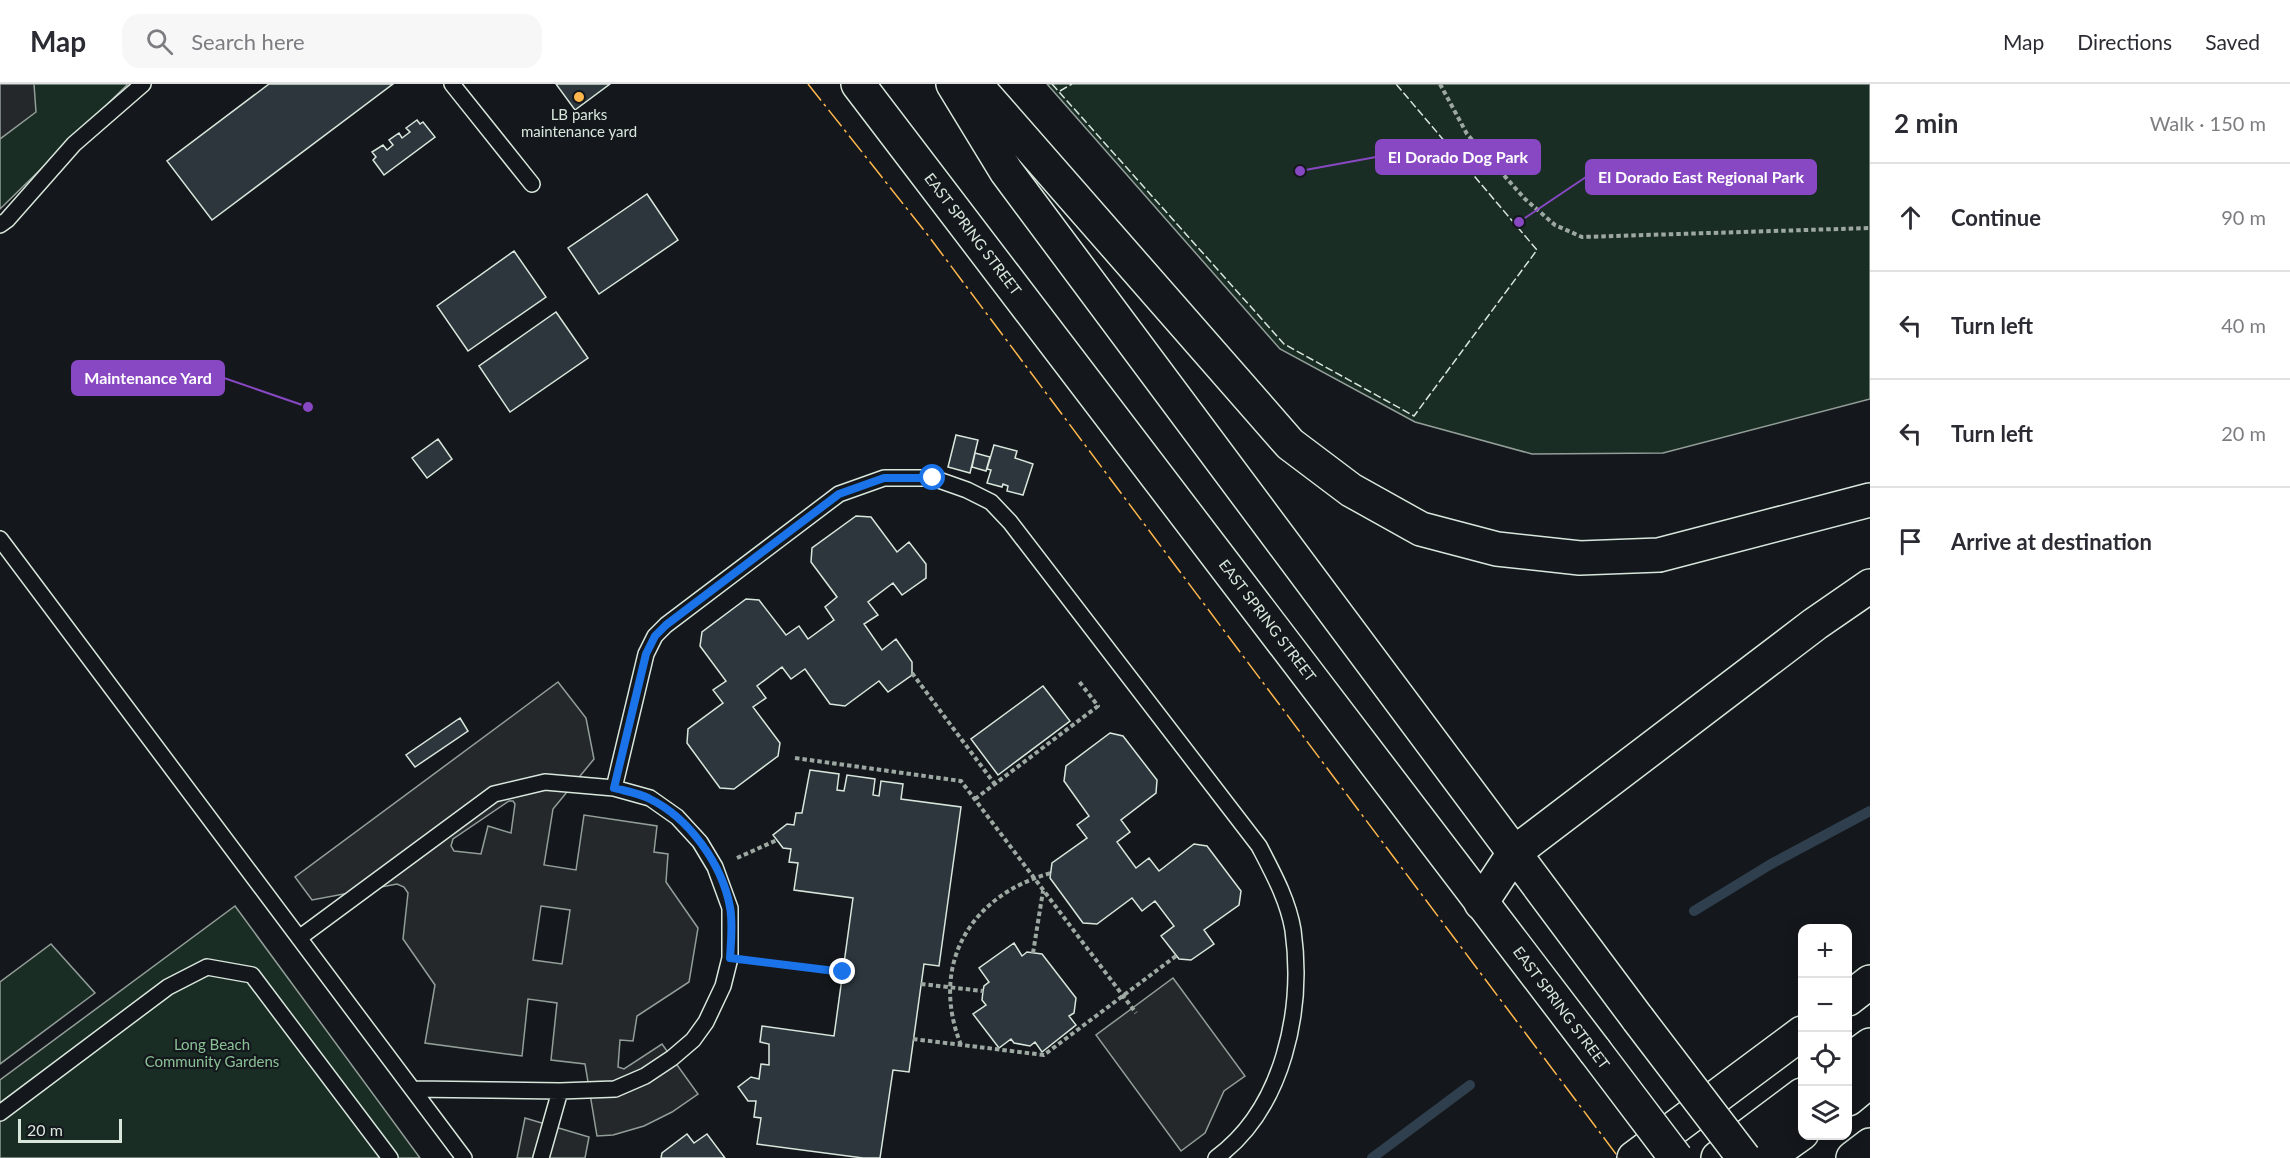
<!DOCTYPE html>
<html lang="en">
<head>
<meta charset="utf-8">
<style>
	body { margin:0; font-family:Lato,sans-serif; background:#f7f7f7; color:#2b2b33 }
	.controls { position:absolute; right:18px; bottom:18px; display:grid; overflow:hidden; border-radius:12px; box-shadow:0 3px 15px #0003 }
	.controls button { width:54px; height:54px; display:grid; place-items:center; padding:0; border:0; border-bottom:2px solid #e1e1e2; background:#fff; color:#2b2b33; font:30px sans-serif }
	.scale { position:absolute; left:18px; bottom:15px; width:104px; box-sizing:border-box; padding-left:6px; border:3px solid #d8e6dc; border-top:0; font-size:16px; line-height:21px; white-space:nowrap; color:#d8e6dc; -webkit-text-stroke:4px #14181c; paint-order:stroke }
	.stop { position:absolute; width:18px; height:18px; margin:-14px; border:4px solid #1a73e8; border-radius:50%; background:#fff }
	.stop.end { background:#1a73e8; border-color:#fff; box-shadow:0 2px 6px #0008 }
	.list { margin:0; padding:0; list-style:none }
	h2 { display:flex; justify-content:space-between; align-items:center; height:78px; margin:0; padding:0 24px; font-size:26px }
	h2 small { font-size:20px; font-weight:400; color:#7c7c81 }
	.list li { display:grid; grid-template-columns:39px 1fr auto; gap:18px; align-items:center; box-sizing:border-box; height:108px; padding:0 24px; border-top:2px solid #e1e1e2 }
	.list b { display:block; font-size:22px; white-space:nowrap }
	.list em { font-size:20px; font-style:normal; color:#7c7c81 }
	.icon { flex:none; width:33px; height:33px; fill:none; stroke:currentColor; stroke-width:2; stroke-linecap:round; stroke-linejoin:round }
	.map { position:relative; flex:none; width:1870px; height:1074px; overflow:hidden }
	header { display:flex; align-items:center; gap:36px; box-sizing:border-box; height:84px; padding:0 30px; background:#fff; border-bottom:2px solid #e1e1e2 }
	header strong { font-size:28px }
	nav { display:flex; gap:33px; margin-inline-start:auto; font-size:21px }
	.search { width:420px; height:54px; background:#f7f7f7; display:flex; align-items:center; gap:15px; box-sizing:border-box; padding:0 21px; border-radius:18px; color:#7c7c81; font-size:22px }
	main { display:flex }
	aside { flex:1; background:#fff }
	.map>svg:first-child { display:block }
</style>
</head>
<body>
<header>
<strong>Map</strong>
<div class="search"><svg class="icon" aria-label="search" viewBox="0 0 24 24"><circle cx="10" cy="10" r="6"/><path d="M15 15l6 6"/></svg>Search here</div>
<nav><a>Map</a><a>Directions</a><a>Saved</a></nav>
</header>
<main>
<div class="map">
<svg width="1870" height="1074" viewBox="0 0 1870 1074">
	<rect width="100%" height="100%" fill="#14181c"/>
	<path fill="#1a2d24" stroke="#939e99" stroke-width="1.5" d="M0 0H128L0 125Z
		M1047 0H1870V315L1663 369 1532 370 1415 338 1280 265Z
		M235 822 420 1074H0V996Z
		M51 860 95 909 0 980V898Z"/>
	<path fill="#24282b" stroke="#939e99" stroke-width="1.5" fill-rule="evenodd" d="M0 0H34L36 28 0 55Z
		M558 598 586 634 594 675 553 725 544 781 576 786 584 731 657 742 654 768 668 770 666 798 698 844 689 898 637 932 633 957 620 956 618 983 624 985 662 960 698 1010 672 1028 644 1042 613 1051 597 1052 585 980 551 976 557 919 528 915 522 972 425 959 435 901 403 855 408 809 404 803 397 800 312 816 295 793ZM509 717H513L515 720 511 749 488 742 481 770 454 767 451 762 453 755ZM541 822 570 826 562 880 533 876Z
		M1173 894 1245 992 1224 1007 1205 1049 1181 1067 1096 951Z
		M525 1034 589 1053 585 1074H517Z"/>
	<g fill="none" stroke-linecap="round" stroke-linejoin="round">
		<path stroke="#2f3f4d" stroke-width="10" d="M1694 827 1771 780 1870 727
			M1372 1074 1470 1001"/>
	</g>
	<path fill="#2c363c" stroke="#d8e6dc" stroke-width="1.5" d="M269 0H393L212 136 167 77Z
		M556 0H610L575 26Z
		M417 36 420 40 423 38 435 53 384 91 373 76 376 73 372 68 383 61 387 66 393 61 389 56 399 49 402 54 410 48 406 44Z
		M647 110 678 156 599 210 568 164Z
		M514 167 546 213 468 267 437 222Z
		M556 228 588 274 510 328 479 282Z
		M956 351 978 356 970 389 948 383Z
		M438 355 452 375 427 394 412 374Z
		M994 361 1017 367 1015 374 1033 380 1023 411 1007 407 1008 402 1003 400 1002 403 987 399 991 386 987 385Z
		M975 369 990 373 986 387 972 383Z
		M856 432 871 433 897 468 909 458 926 480V494L902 511 893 499 868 518 878 531 864 540 882 566 896 555 912 578V591L888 608 879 597 845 622 830 620 805 585 791 595 782 583 757 602 766 614 753 623 780 659 778 672 734 705 720 704 687 659 688 645 723 619 713 606 726 597 700 562 702 548 746 515 759 516 786 551 799 542 808 555 834 536 825 523 837 513 811 478 812 464Z
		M1043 602 1070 637 998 691 971 655Z
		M460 634 468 647 415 683 406 671Z
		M1110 649 1123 652 1157 696 1156 709 1121 736 1130 748 1117 758 1136 784 1149 774 1159 787 1194 760 1207 762 1241 807 1239 821 1204 846 1214 860 1191 876 1179 875 1161 852 1174 842 1155 817 1142 827 1132 814 1097 840 1083 839 1050 794 1052 779 1087 754 1077 741 1089 732 1064 697 1066 682Z
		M810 686 839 690 837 706 844 707 847 691 875 695 873 711 879 712 881 697 903 700 901 715 961 723 939 882 924 880 909 988 893 986 880 1074H863L757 1060 761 1034 754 1033 756 1017H748L738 1003 751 993 759 995 761 980 769 981V960L760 958 762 942 834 952 853 814 794 806 798 779 789 778 791 765 783 764 773 751 787 740 794 741 796 729H802Z
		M1014 859 1022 872 1027 868 1042 870 1076 914 1074 929 1069 932 1076 941 1042 968 1035 958 1030 962 1014 959 1011 955 999 964 973 930 986 921 982 916 983 907 984 902 989 898 979 884Z
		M687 1050 694 1059 707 1050 725 1074H661L662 1069Z"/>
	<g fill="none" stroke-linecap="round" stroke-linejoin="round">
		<defs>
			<path id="service" d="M452 0 532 100
				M0 141 7 136 74 60 143 0
				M0 455 464 1074
				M614 704 646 570 655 552 666 541 839 410 884 394H933L967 406 991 418 1010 438 1259 762C1273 789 1288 816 1293 846 1304 926 1284 1024 1216 1074
				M299 854 494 710 545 698 614 704 650 714 677 733 700 758 715 783 730 824V874L723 902 706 938 693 956 672 974 645 992 615 1005 560 1007 413 1005
				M0 1029 168 903 207 883 252 891 390 1074
				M541 1074 560 1007"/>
			<g id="secondary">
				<path id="s1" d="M858 0 1595 967"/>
				<path d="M953 0 1006 87 1638 935"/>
			</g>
			<path id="motorway" d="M975 0 1290 360 1351 406 1421 445 1497 465 1580 474 1659 471 1870 416
				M1481 819 1514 769 1815 540 1870 502
				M1848 915 1870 898
				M1848 977 1870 961
				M1848 1015 1870 997
				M1634 1074 1802 949
				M1718 1074 1802 1011
				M1767 1074 1802 1049
				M1853 1074 1870 1061"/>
		</defs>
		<use href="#service" stroke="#d8e6dc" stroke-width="18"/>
		<use href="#secondary" stroke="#d8e6dc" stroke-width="36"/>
		<use href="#motorway" stroke="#d8e6dc" stroke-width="36"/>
		<path stroke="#9da8a2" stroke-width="4" stroke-dasharray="4.5 3" stroke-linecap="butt" d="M1440 0 1467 50 1525 115 1555 141 1582 153 1870 144
			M912 589 994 699
			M795 674 961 697 1136 929
			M975 715 1098 622 1078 596
			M737 774 777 756
			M1033 869 1043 807
			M754 877 843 888
			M921 900 983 907
			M913 955 1044 971 1176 872
			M961 961C929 881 970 811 1051 789"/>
		<use href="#service" stroke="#14181c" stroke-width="15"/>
		<use href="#secondary" stroke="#14181c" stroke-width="33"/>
		<use href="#motorway" stroke="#14181c" stroke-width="33"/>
		<defs>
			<path id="secondary-bridge" d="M1638 935 1744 1074
				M1595 967 1676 1074"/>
		</defs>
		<use href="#secondary-bridge" stroke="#d8e6dc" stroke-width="36" stroke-linecap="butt"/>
		<use href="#secondary-bridge" stroke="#14181c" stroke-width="33"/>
		<path stroke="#d8e6dc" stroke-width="1.5" stroke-dasharray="8 3" stroke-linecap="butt" d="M1052 0 1284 260 1414 332 1537 166 1396 0
			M1060 7 1072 0"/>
		<path stroke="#ffb74d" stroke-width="1.5" stroke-dasharray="21 4.5 3 4.5" stroke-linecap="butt" d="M808 0 927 150 1619 1074"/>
	</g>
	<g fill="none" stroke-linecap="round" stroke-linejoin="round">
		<path stroke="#1a73e8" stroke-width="8" d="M843 888 730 874C731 858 733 840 730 823 722 780 689 734 650 715 639 709 625 707 614 704L646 570 655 552 666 541 839 410 884 394H933"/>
	</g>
	<circle fill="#ffb74d" stroke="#14181c" stroke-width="2" cx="579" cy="13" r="6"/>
	<g text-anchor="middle" stroke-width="4.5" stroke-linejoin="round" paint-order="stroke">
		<g font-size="15" fill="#d8e6dc" stroke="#14181c">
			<text x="579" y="36">LB parks<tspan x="579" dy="17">maintenance yard</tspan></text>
		</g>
		<g font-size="15" fill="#d8e6dc" stroke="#14181c">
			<text dy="5" stroke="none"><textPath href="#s1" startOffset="189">EAST SPRING STREET</textPath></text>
			<text dy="5" stroke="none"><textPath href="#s1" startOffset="675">EAST SPRING STREET</textPath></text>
			<text transform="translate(1561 924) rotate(53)" y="5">EAST SPRING STREET</text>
		</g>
		<g font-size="15" fill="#8ac095" stroke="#14181c">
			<text x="212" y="966">Long Beach<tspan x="212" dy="17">Community Gardens</tspan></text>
		</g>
	</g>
	<path fill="none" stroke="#8948c3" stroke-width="2" d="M1300 87L1376 73M1519 138L1586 93M308 323L224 294"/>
	<g fill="#8948c3" stroke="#14181c" stroke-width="2">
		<circle cx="1300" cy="87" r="6"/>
		<circle cx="1519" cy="138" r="6"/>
		<circle cx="308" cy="323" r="6"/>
	</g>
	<g fill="#8948c3" stroke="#8948c3" stroke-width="2">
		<rect x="1376" y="56" width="164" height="34" rx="6"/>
		<rect x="1586" y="76" width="230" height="34" rx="6"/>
		<rect x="72" y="277" width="152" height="34" rx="6"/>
	</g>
	<g font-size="16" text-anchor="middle" font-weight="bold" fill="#fff">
		<text x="1458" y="79">El Dorado Dog Park</text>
		<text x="1701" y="99">El Dorado East Regional Park</text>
		<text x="148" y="300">Maintenance Yard</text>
	</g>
</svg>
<div class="controls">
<button>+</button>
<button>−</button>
<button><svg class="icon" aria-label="locate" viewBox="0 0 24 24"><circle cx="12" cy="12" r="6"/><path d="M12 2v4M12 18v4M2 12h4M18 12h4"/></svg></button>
<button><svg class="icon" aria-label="layers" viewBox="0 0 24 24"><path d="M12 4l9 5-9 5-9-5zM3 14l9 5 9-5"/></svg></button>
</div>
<div class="scale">20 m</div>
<div class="stop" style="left:933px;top:394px"></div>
<div class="stop end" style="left:843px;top:888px"></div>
</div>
<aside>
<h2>2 min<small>Walk · 150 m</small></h2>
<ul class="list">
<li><svg class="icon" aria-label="ahead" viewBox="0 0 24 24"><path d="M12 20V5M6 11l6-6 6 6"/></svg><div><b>Continue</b></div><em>90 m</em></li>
<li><svg class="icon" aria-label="left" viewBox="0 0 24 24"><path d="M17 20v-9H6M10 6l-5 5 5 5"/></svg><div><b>Turn left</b></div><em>40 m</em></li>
<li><svg class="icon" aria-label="left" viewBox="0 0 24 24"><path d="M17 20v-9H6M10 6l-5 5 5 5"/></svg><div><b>Turn left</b></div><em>20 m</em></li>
<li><svg class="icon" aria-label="arrive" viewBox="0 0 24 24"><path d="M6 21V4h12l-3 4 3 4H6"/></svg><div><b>Arrive at destination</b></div></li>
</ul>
</aside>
</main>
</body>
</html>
